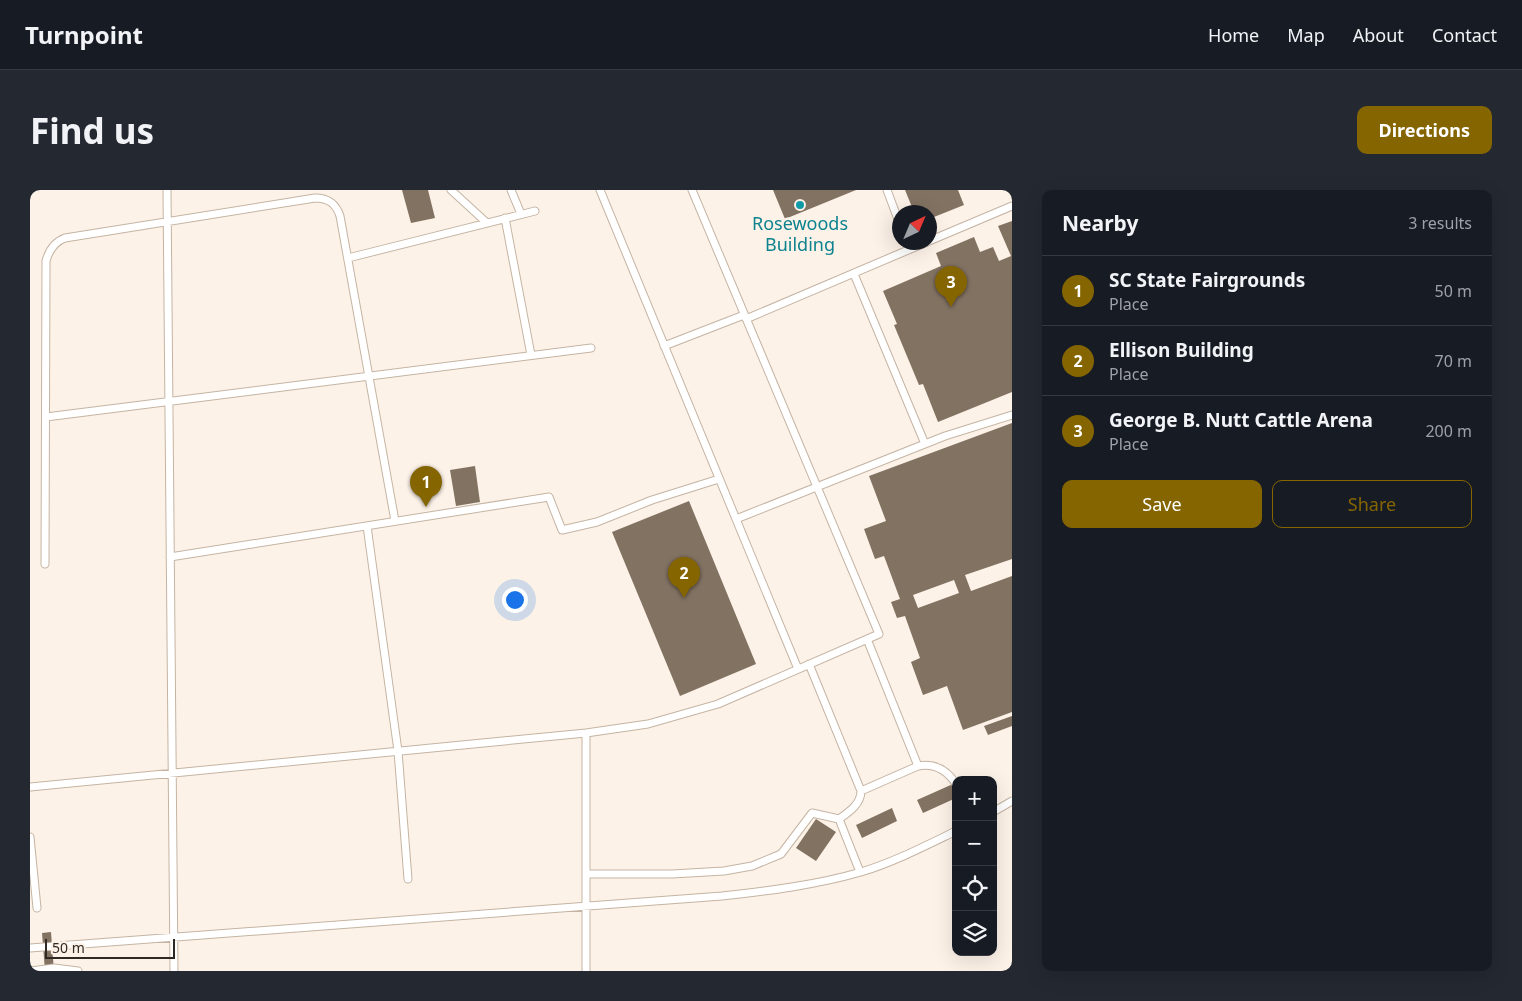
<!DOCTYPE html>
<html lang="en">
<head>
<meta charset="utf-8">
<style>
	body { margin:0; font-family:"Noto Sans",sans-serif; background:#242831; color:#f1f3f6 }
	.controls { position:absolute; right:15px; bottom:15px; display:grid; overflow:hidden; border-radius:10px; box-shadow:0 5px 20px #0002 }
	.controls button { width:45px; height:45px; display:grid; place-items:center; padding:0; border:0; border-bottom:1px solid #363941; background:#171b24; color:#f1f3f6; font:25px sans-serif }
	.compass { position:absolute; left:862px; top:15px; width:45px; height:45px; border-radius:50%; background:#171b24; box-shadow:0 5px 20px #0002; rotate:44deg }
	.scale { position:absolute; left:15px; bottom:12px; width:130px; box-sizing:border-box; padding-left:5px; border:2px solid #302923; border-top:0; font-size:14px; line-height:18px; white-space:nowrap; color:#302923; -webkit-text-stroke:4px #fdf2e8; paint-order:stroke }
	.you { position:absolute; left:484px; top:409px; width:18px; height:18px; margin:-12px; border:4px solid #fff; border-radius:50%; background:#1a73e8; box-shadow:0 0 0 8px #1a73e833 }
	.badge { display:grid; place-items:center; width:32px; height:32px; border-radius:50%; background:#856500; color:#fff; font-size:16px; font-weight:700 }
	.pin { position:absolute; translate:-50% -41px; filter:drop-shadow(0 1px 2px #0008) }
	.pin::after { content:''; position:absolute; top:26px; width:18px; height:15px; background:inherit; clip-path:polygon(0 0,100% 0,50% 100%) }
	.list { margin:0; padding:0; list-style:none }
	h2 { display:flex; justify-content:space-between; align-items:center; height:65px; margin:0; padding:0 20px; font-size:21px }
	h2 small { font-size:16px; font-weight:400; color:#9ea1a6 }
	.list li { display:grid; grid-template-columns:32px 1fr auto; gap:15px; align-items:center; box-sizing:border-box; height:70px; padding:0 20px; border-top:1px solid #363941 }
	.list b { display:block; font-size:19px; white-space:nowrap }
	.list p { margin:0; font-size:16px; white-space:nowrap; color:#9ea1a6 }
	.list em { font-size:16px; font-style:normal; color:#9ea1a6 }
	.actions { display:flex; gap:10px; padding:15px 20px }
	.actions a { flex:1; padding:11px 0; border:1px solid #856500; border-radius:10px; text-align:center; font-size:18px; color:#856500 }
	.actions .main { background:#856500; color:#fff }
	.icon { flex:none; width:28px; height:28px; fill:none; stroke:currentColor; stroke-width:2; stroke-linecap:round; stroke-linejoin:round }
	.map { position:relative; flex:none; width:982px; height:781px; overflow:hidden; border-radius:10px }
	header { display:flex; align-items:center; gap:30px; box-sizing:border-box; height:70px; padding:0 25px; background:#171b24; border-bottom:1px solid #363941 }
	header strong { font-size:24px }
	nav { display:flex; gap:28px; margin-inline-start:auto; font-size:18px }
	.intro { display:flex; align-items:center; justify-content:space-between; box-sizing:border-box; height:120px; padding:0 30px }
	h1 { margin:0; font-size:35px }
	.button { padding:12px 22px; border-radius:10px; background:#856500; color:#fff; font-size:18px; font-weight:700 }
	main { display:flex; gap:30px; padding:0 30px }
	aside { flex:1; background:#171b24; border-radius:10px; box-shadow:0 5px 20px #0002 }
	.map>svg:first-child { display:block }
</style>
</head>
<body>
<header>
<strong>Turnpoint</strong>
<nav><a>Home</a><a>Map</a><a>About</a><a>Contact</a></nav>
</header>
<div class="intro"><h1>Find us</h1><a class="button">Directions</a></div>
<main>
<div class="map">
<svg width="982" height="781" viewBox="0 0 982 781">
	<rect width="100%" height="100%" fill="#fdf2e8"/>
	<path fill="#827262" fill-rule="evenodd" d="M372 0H398L405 28 381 33Z
		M743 0H826L755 29Z
		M875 0H928L934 15 899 29V22H884Z
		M982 31V202L908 232 893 194 889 195 864 135 867 134 853 101 911 76 906 63 944 47 950 62 963 57 969 71 981 66 968 36Z
		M982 233V369L935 385 941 401 982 386V522L933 540 917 496 893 505 881 472 890 468 875 426 867 428 861 412 870 409 854 366 845 369 834 339 856 331 839 286ZM924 390 929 403 888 418 883 405Z
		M445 276 450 312 426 316 420 280Z
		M659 311 726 474 650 506 582 342Z
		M982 526V536L958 545 954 536Z
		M923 594 926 600V608L893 623 887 610Z
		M862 618 867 631 832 648 826 635Z
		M786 629 806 642 786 671 766 658Z
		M21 742 24 781H15L12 743Z"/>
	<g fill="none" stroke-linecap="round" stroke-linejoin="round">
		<defs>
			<path id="lane" d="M137 0 144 781
				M421 0 457 33
				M481 0 491 24
				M570 0 768 479
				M857 0 869 32
				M475 28 501 165
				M899 51 982 16
				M318 68 505 21
				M824 84 895 254
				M716 129 897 52
				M634 156 714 125
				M16 227 561 158
				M706 329 915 246 982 225
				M337 336 368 561 378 689
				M140 367 519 307 532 340 567 332 622 310 689 289
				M15 374 16 71C19 60 24 52 35 48L285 8C299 8 306 14 310 26L365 331
				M837 449 888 576
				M0 597 556 543 618 534 688 514 849 444 662 0
				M831 601 888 576C905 573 917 580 926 594
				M963 622 982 611
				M809 629 830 682
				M0 647 7 718
				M557 684H642L694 681 722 676 751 664 782 623 809 629C819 622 831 614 831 601L779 474
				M0 758 692 706C738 701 786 695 831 682 864 672 895 656 926 641
				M0 781 24 778 48 781
				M556 781V543"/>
		</defs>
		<use href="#lane" stroke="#c5b4a3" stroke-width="9"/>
		<use href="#lane" stroke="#fff" stroke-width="7"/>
	</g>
	<circle fill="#0f9aa8" stroke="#fdf2e8" stroke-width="2" cx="770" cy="15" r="5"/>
	<g text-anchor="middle" stroke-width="5" stroke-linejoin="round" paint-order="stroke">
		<g font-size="18" fill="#0d838f" stroke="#fdf2e8">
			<text x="770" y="40">Rosewoods<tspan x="770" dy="21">Building</tspan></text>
		</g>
	</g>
</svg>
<div class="controls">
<button>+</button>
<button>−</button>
<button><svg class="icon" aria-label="locate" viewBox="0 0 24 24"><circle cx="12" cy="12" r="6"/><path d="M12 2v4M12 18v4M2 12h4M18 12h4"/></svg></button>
<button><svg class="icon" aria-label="layers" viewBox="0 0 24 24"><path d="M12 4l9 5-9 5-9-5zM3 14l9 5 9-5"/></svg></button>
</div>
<svg class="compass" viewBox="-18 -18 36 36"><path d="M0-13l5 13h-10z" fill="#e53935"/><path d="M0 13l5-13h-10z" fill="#9ea1a6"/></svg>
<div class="scale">50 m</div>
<div class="you"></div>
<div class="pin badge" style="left:396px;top:317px">1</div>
<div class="pin badge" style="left:654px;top:408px">2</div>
<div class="pin badge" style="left:921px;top:117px">3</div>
</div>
<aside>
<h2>Nearby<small>3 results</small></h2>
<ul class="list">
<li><span class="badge">1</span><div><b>SC State Fairgrounds</b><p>Place</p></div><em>50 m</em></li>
<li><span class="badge">2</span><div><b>Ellison Building</b><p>Place</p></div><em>70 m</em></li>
<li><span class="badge">3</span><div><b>George B. Nutt Cattle Arena</b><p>Place</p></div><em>200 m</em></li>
</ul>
<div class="actions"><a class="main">Save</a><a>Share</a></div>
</aside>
</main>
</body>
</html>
